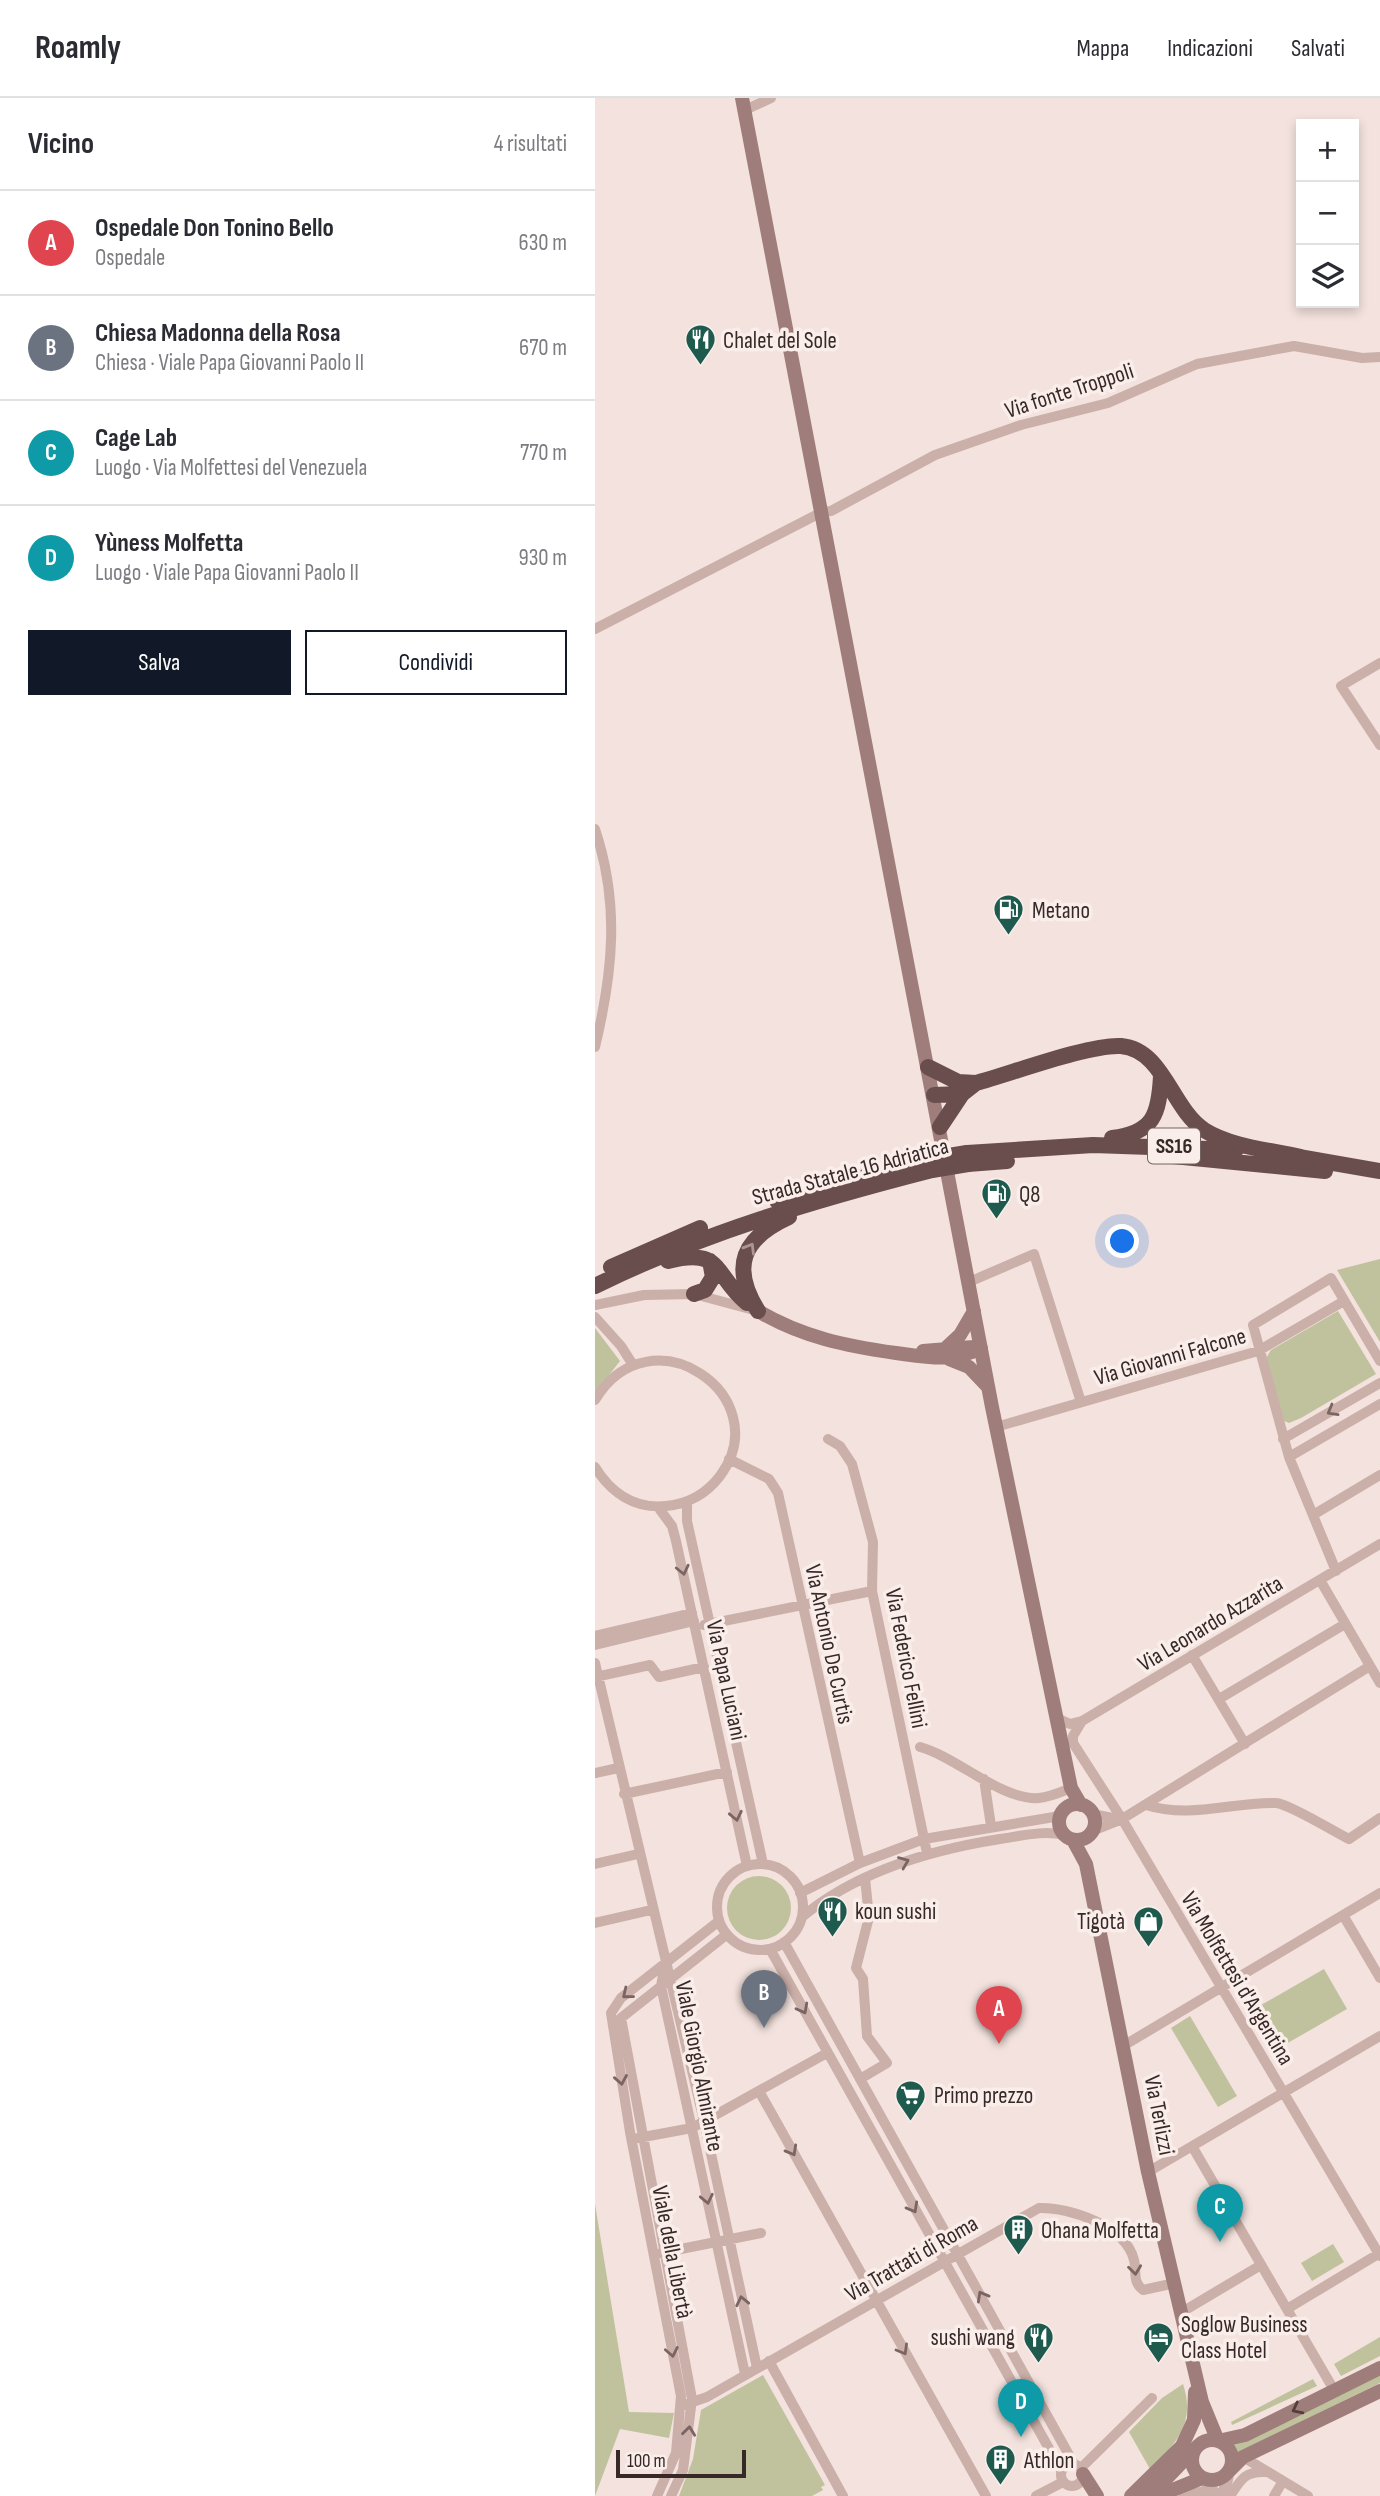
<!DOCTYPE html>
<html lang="it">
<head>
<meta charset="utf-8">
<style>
	body { margin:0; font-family:"Sofia Sans Condensed",sans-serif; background:#f2f2f3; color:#2b2b33 }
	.controls { position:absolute; right:21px; top:21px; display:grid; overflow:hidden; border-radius:0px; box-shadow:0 4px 10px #0003 }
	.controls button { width:63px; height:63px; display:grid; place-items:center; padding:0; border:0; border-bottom:2px solid #e1e1e2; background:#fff; color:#2b2b33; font:35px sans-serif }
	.scale { position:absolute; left:21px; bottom:18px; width:130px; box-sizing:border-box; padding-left:7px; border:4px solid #382929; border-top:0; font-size:19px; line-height:24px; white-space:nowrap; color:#382929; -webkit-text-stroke:5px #faeeea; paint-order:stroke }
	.you { position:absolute; left:528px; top:1144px; width:24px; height:24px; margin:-18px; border:5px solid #fff; border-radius:50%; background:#1a73e8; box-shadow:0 0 0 10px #1a73e833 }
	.badge { display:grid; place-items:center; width:46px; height:46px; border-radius:50%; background:#111827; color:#fff; font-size:23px; font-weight:700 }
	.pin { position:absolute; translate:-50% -58px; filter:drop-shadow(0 2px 4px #0008) }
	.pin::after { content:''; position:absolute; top:37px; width:24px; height:21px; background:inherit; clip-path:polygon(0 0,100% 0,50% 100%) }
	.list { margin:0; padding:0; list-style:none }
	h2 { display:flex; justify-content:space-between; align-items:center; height:91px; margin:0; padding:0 28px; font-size:30px }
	h2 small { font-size:23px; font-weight:400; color:#7c7c81 }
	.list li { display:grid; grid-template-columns:46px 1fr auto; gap:21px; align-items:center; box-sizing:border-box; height:105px; padding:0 28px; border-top:2px solid #e1e1e2 }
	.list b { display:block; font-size:26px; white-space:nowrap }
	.list p { margin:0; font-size:23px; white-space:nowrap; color:#7c7c81 }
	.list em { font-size:23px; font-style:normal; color:#7c7c81 }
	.actions { display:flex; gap:14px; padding:21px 28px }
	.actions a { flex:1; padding:16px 0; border:2px solid #111827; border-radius:0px; text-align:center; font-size:24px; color:#111827 }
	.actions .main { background:#111827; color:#fff }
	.icon { flex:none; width:38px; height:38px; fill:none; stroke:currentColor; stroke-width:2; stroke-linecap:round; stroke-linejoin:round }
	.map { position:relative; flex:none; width:785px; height:2398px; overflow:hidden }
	header { display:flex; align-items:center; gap:42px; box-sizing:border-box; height:98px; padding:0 35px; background:#fff; border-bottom:2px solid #e1e1e2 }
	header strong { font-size:33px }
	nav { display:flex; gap:38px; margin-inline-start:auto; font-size:24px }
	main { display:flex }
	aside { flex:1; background:#fff }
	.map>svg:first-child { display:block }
</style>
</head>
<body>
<header>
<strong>Roamly</strong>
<nav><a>Mappa</a><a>Indicazioni</a><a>Salvati</a></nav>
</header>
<main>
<aside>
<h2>Vicino<small>4 risultati</small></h2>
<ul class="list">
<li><span class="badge" style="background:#e0444e">A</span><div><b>Ospedale Don Tonino Bello</b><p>Ospedale</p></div><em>630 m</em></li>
<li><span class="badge" style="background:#6b7280">B</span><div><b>Chiesa Madonna della Rosa</b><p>Chiesa · Viale Papa Giovanni Paolo II</p></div><em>670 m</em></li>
<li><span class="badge" style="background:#0f9aa8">C</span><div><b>Cage Lab</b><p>Luogo · Via Molfettesi del Venezuela</p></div><em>770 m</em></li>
<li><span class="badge" style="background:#0f9aa8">D</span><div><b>Yùness Molfetta</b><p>Luogo · Viale Papa Giovanni Paolo II</p></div><em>930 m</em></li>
</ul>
<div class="actions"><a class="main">Salva</a><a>Condividi</a></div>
</aside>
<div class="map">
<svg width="785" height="2398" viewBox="0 0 785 2398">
	<rect width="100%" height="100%" fill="#f3e2dd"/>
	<path fill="#c0c29d" d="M785 1161V1244L742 1172Z
		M743 1213 781 1276 706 1320 694 1325 689 1323 670 1262 676 1252Z
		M0 1230 25 1263 0 1295Z
		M132 1810a32 32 0 1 1 64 0a32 32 0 1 1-64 0Z
		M729 1871 752 1911 677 1954 654 1914Z
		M595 1918 642 1998 623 2009 576 1930Z
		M0 2106 34 2314 79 2315 74 2340 25 2331 0 2398Z
		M738 2146 749 2164 717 2183 706 2165Z
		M785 2239V2258L746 2278 739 2266Z
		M785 2276V2285L656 2348 642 2360 633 2344Z
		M168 2277 230 2387 226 2389 228 2392 217 2398H84L98 2361 106 2312Z
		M718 2281 722 2288 637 2327 636 2324Z
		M588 2286C601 2325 581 2346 555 2371L534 2334 567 2300Z"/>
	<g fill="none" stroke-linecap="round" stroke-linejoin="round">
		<path stroke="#cbafa9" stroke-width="10" d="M150 12 176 0
			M0 531 227 414 236 413 340 357 426 327 513 305 602 266 699 248 767 260 785 259
			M785 565 746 588 785 647
			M0 731C25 806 18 874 0 949
			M374 1184 439 1156 486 1304
			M0 1207 49 1197 99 1196 155 1211
			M0 1219 26 1248 38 1267
			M0 1302C55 1210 184 1298 125 1378 112 1395 93 1406 71 1408 40 1411 16 1395 0 1369
			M401 1329 663 1253 749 1203
			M233 1341 245 1348 257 1366 278 1444 277 1493 332 1755
			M688 1341 785 1285
			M694 1359 785 1306
			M134 1361 174 1381 183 1395 265 1765
			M92 1404V1423L168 1766
			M63 1409 77 1428 81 1443 152 1768
			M718 1417 785 1377
			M741 1473 694 1359 658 1227 736 1180 785 1263
			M725 1482 785 1585
			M109 1527 277 1493
			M0 1538 97 1515
			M0 1547 99 1523
			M597 1557 650 1646
			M0 1565 109 2023 162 2270
			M0 1579 55 1567 64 1579 109 1569
			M624 1601 750 1526
			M462 1620 475 1626 487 1623 785 1446
			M487 1623 478 1638V1645L527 1721 785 2158
			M325 1649C362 1659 407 1703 444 1700 455 1699 466 1694 476 1690
			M0 1675 23 1670
			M389 1681 396 1728
			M29 1696 132 1674
			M551 1707C596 1721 636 1704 681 1705 694 1706 740 1734 754 1741L785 1720
			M497 1716 523 1721
			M497 1733 527 1721 775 1568
			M0 1766 43 1756
			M122 1809a43 43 0 1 1 86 0a43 43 0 1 1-86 0Z
			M205 1795 265 1765 329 1741 465 1718
			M748 1817 785 1880
			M207 1819C262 1773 335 1752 405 1741 426 1738 448 1732 469 1737
			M0 1825 56 1812
			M189 1844 479 2366
			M175 1851 466 2372
			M69 1871 66 1888 150 2276
			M26 1920 97 2301 88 2372 76 2398
			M26 1920 131 1837
			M528 1948 785 1795
			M265 1981 292 1965 272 1938 268 1881 261 1870 274 1819 270 1780
			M164 1993 391 2398
			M43 2040 97 2030 232 1955
			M597 2048 739 2292
			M553 2074 785 1938
			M66 2155 166 2135
			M692 2211 785 2155
			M587 2214 666 2167
			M174 2263 248 2398
			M86 2308 112 2299 444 2110C474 2109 531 2128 539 2162 542 2173 537 2184 548 2192L580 2185
			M648 2359 713 2398
			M466 2377a11 11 0 1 1 22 0a11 11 0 1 1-22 0Z
			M486 2370 557 2300
			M62 2398 81 2355 86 2298 35 2034 16 1915 26 1900 124 1823
			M441 2398 468 2384
			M635 2398C646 2381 650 2373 671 2374
			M679 2398 688 2383"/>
		<path stroke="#cbafa9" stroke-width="12" d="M607 2380 622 2398
			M589 2398 606 2395 611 2398
			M628 2398 634 2373"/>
		<path stroke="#9f7d7a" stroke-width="14" d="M147 0 397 1309 476 1690 486 1707
			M163 1213C207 1239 251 1248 301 1255 331 1259 359 1265 386 1250
			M351 1250 365 1237 379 1213
			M328 1253 378 1249
			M354 1261 374 1269 393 1289
			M464 1724a18 18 0 1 1 36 0a18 18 0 1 1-36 0Z
			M478 1742 491 1766 553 2074 607 2304 623 2343 650 2337 785 2270
			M597 2362a20 20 0 1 1 40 0a20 20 0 1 1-40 0Z
			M634 2373 648 2359 785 2293
			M488 2376 502 2398
			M550 2394 570 2382 598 2353
			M536 2398 587 2348 599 2322 600 2294
			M563 2398 607 2380"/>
		<path stroke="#6a4e4d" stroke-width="16" d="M333 969 363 984 381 985
			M339 997 367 996
			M345 1029 367 996 381 985C415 976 495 946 526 948 569 952 576 1010 609 1032 636 1049 675 1052 706 1059
			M517 1040C559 1035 564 1016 566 978
			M372 1055 498 1047 641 1052
			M578 1058 730 1073
			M698 1058 785 1073
			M373 1066 412 1063
			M182 1103 335 1061
			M73 1163C129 1149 118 1177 152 1205
			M16 1169 105 1130
			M0 1188C108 1135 220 1102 337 1072
			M99 1196 110 1192 118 1179 115 1163
			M163 1213C135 1168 148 1140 194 1119"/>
		<path stroke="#6a4e4d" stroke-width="16" d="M335 1061 372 1055
			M337 1072 373 1066"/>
	</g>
	<defs><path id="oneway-chevron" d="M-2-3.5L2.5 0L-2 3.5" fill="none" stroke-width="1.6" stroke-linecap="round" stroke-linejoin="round" transform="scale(1.75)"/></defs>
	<use stroke="#ab9694" href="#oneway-chevron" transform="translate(155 1150) rotate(-59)"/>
	<g stroke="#7a6563">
		<use href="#oneway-chevron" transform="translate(737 1313) rotate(150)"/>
		<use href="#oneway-chevron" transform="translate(88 1472) rotate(77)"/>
		<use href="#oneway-chevron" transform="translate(141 1718) rotate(78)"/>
		<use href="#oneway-chevron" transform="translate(309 1764) rotate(-22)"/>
		<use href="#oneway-chevron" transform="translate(32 1896) rotate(141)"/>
		<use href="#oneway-chevron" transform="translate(208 1911) rotate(62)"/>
		<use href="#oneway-chevron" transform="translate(26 1982) rotate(80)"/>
		<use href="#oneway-chevron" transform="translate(197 2053) rotate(61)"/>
		<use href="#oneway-chevron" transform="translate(112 2101) rotate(78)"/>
		<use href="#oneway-chevron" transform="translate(318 2110) rotate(61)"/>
		<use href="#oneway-chevron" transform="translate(540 2172) rotate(83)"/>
		<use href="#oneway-chevron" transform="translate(387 2198) rotate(-119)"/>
		<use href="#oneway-chevron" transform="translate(147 2203) rotate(-102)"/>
		<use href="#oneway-chevron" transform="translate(308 2252) rotate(60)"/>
		<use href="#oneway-chevron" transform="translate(77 2254) rotate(79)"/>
		<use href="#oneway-chevron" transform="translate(94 2333) rotate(-83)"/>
	</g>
	<use stroke="#523e3d" href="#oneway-chevron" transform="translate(702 2311) rotate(153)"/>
	<defs>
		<symbol id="restaurant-pin" viewBox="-11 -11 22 30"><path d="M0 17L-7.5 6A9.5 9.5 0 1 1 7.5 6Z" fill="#1e5a4d" stroke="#faeeea"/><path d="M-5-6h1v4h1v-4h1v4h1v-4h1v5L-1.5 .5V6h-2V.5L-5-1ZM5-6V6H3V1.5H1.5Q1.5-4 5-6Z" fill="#fff"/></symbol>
		<symbol id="fuel-pin" viewBox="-11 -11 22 30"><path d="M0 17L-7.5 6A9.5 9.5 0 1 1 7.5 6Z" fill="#1e5a4d" stroke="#faeeea"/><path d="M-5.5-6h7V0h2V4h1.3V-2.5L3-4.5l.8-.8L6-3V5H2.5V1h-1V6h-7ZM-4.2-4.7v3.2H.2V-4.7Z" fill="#fff"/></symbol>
		<symbol id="shop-pin" viewBox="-11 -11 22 30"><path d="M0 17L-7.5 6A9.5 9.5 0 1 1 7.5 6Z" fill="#1e5a4d" stroke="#faeeea"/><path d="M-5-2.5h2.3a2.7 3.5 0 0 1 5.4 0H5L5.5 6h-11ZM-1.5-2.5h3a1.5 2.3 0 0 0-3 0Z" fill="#fff"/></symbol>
		<symbol id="supermarket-pin" viewBox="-11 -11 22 30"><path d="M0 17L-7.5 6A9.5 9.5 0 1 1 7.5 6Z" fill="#1e5a4d" stroke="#faeeea"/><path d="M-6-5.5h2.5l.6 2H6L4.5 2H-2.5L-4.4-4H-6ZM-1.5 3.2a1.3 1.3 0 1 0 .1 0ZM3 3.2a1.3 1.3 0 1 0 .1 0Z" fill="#fff"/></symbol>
		<symbol id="building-pin" viewBox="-11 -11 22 30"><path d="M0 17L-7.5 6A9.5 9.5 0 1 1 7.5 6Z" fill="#1e5a4d" stroke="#faeeea"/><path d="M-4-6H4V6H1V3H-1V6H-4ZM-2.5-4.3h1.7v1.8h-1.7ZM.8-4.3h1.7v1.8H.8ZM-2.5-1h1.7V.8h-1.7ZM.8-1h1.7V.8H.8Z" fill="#fff"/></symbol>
		<symbol id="hotel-pin" viewBox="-11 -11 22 30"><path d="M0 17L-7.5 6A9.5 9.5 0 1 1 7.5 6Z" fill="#1e5a4d" stroke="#faeeea"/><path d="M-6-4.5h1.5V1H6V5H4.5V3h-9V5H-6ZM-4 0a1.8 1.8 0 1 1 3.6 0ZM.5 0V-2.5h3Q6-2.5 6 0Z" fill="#fff"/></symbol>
	</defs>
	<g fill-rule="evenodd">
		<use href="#restaurant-pin" x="88" y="224" width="35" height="47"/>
		<use href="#fuel-pin" x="396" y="794" width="35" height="47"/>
		<use href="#fuel-pin" x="384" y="1078" width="35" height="47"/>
		<use href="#restaurant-pin" x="220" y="1796" width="35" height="47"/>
		<use href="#shop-pin" x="536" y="1806" width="35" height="47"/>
		<use href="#supermarket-pin" x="298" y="1980" width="35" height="47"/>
		<use href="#building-pin" x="406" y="2114" width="35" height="47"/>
		<use href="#restaurant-pin" x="426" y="2222" width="35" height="47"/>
		<use href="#hotel-pin" x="546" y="2222" width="35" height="47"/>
		<use href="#building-pin" x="388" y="2344" width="35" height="47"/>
	</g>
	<g text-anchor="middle" stroke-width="7" stroke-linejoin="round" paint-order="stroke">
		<rect fill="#faeeea" stroke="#726463" stroke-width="2" x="553" y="1030.5" width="52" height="35" rx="5"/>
		<g font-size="21" font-weight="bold" fill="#382929">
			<text x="579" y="1055">SS16</text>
		</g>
		<g font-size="23" fill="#382929" stroke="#faeeea" text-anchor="start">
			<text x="128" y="250">Chalet del Sole</text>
			<text x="437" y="820">Metano</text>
			<text x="424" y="1104">Q8</text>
			<text x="260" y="1821">koun sushi</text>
			<text x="530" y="1831" text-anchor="end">Tigotà</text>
			<text x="339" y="2005">Primo prezzo</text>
			<text x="446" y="2140">Ohana Molfetta</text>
			<text x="586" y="2234">Soglow Business<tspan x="586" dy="26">Class Hotel</tspan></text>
			<text x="420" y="2247" text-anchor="end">sushi wang</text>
			<text x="429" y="2370">Athlon</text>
		</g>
		<g font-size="23" fill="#382929" stroke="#faeeea">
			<text transform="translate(474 292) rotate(-18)" y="8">Via fonte Troppoli</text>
			<text transform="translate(255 1073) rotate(-15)" y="8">Strada Statale 16 Adriatica</text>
			<text transform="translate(575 1258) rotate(-16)" y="8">Via Giovanni Falcone</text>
			<text transform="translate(615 1525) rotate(-31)" y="8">Via Leonardo Azzarita</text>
			<text transform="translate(235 1546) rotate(78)" y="8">Via Antonio De Curtis</text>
			<text transform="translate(312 1560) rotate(79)" y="8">Via Federico Fellini</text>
			<text transform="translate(132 1582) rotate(78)" y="8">Via Papa Luciani</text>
			<text transform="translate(643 1880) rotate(59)" y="8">Via Molfettesi d'Argentina</text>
			<text transform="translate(105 1968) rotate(79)" y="8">Viale Giorgio Almirante</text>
			<text transform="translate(565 2017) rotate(79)" y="8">Via Terlizzi</text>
			<text transform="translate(78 2154) rotate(79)" y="8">Viale della Libertà</text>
			<text transform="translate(316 2160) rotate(-30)" y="8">Via Trattati di Roma</text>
		</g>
	</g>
</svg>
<div class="controls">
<button>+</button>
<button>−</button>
<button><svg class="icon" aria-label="layers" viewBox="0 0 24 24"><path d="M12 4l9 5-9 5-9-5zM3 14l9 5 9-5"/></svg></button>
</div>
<div class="scale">100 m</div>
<div class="you"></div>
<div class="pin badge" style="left:404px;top:1946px;background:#e0444e">A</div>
<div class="pin badge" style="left:169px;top:1930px;background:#6b7280">B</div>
<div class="pin badge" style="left:625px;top:2144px;background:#0f9aa8">C</div>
<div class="pin badge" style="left:426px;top:2339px;background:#0f9aa8">D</div>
</div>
</main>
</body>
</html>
